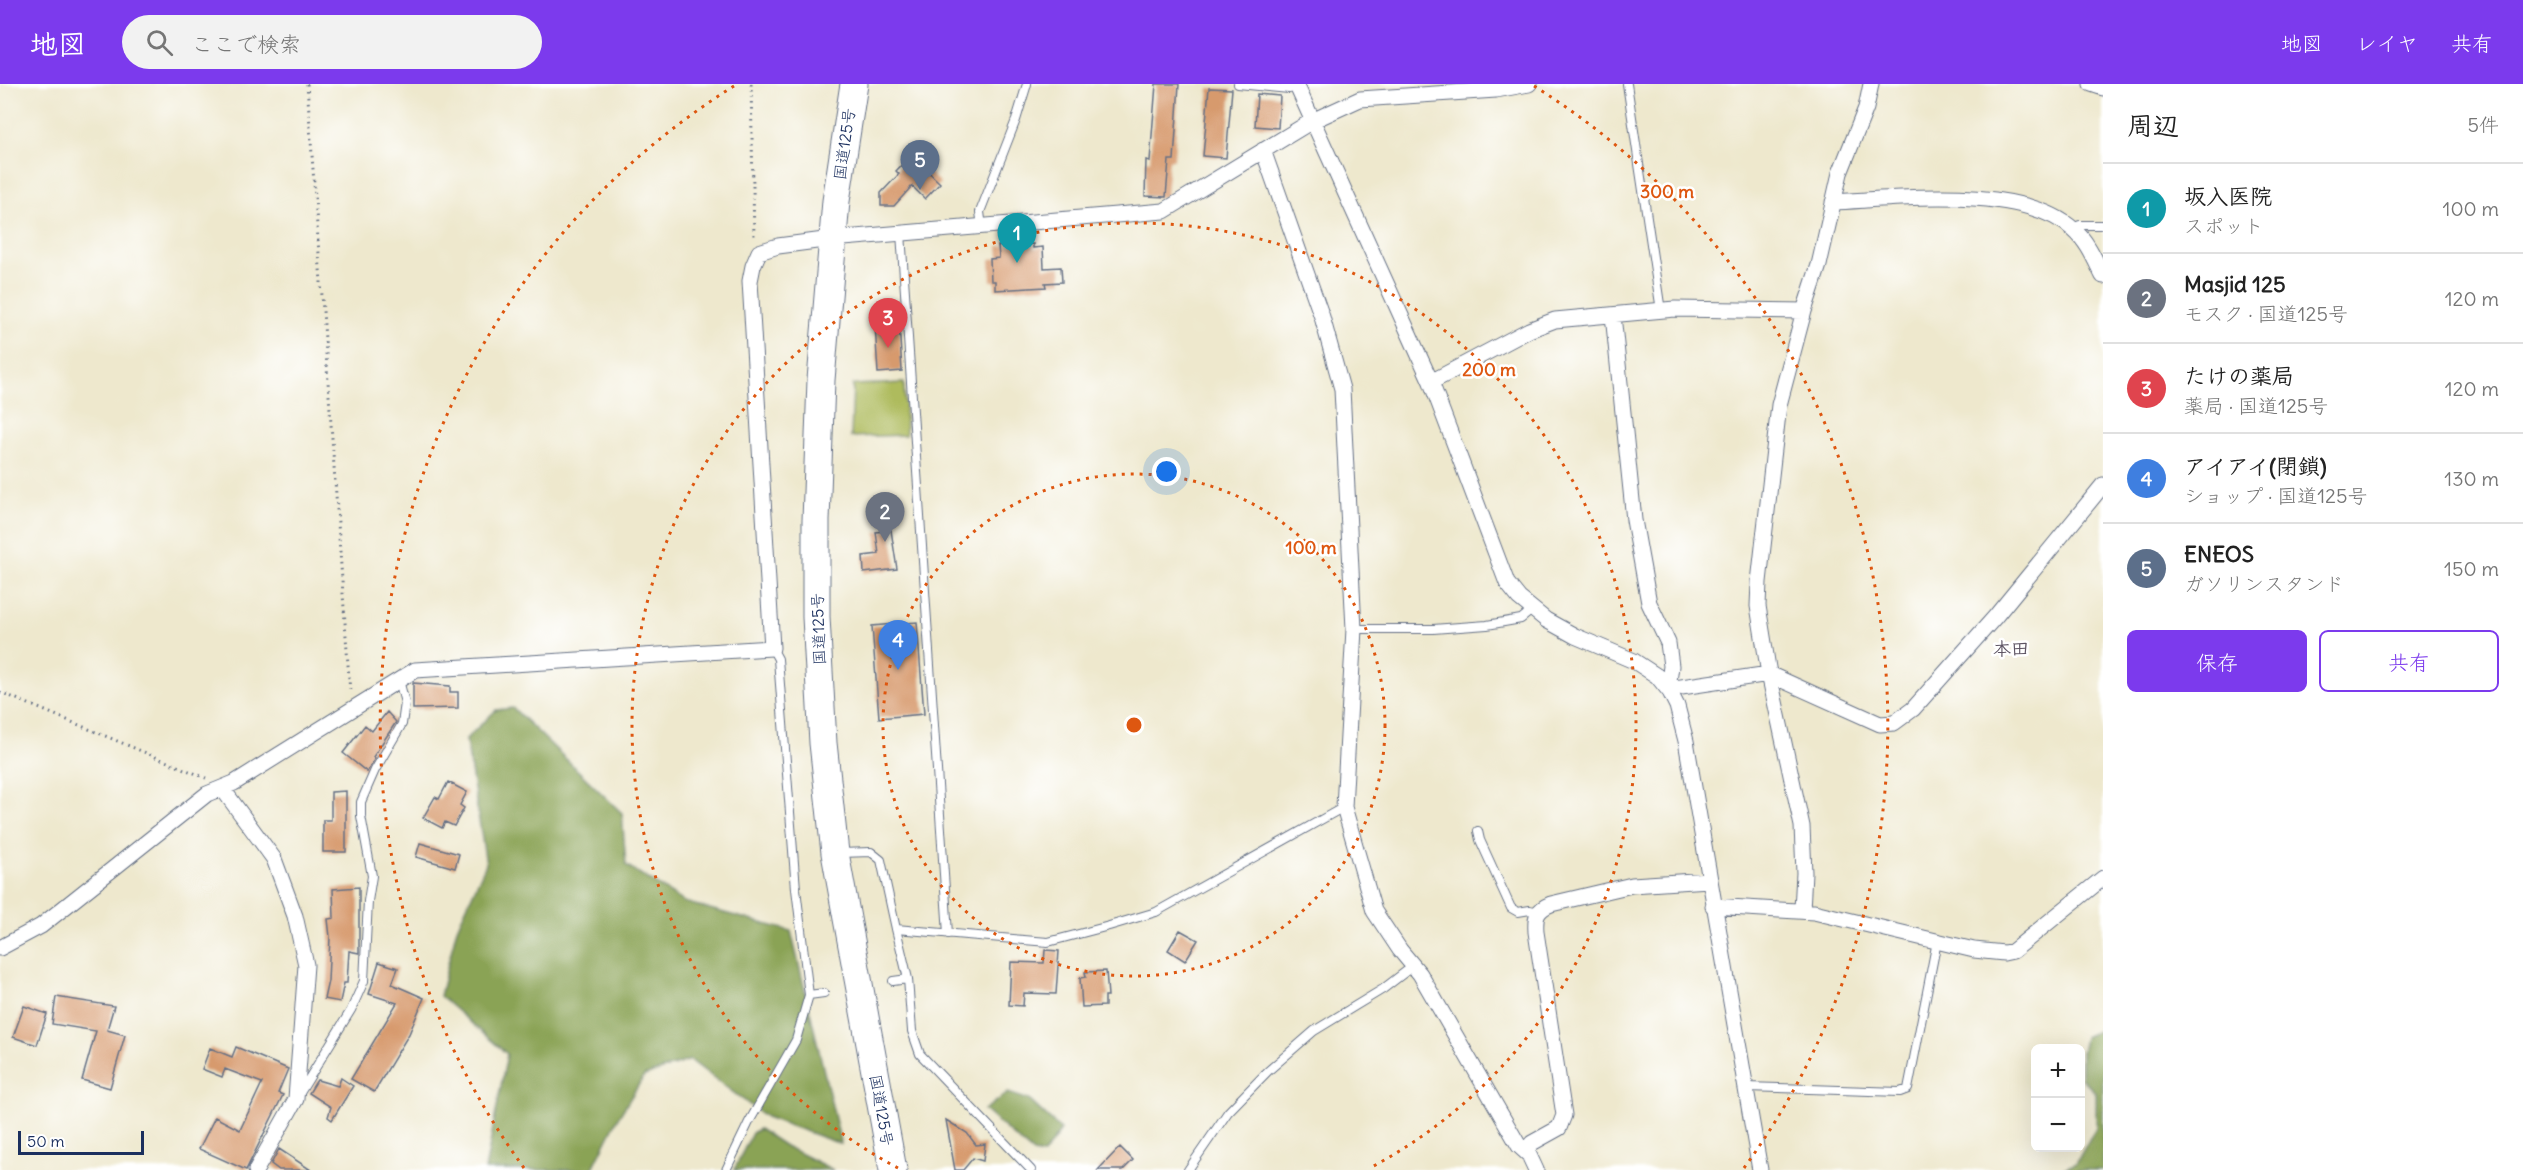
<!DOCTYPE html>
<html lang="ja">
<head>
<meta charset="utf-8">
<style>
	body { margin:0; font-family:Delius,"Klee One",sans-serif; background:#f2f2f2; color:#222 }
	.controls { position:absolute; right:18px; bottom:18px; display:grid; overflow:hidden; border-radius:9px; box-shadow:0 6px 24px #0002 }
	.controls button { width:54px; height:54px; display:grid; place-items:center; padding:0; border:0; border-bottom:2px solid #e0e0e0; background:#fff; color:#222; font:30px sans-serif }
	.scale { position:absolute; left:18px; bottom:15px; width:126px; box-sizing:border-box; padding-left:6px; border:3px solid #1b2f5e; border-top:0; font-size:16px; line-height:21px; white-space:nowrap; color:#1b2f5e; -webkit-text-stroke:4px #fff; paint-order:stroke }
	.you { position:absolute; left:1167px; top:388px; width:21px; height:21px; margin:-15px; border:4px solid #fff; border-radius:50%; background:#1a73e8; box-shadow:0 0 0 9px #1a73e833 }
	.badge { display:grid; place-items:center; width:39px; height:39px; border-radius:50%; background:#7c3aed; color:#fff; font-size:20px; font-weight:700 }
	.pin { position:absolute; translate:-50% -50px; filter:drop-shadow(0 2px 3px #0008) }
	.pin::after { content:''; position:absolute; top:32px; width:21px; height:18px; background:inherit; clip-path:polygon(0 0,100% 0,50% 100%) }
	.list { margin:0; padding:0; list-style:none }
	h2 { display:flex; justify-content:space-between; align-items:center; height:78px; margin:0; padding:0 24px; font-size:26px }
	h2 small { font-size:20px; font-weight:400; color:#767676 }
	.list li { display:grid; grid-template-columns:39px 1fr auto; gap:18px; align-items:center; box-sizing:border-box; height:90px; padding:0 24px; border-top:2px solid #e0e0e0 }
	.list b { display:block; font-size:22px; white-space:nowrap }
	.list p { margin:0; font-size:20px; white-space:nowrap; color:#767676 }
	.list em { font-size:20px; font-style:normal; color:#767676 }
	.actions { display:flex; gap:12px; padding:18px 24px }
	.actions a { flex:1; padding:14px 0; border:2px solid #7c3aed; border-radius:9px; text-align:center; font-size:21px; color:#7c3aed }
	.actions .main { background:#7c3aed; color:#fff }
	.icon { flex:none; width:33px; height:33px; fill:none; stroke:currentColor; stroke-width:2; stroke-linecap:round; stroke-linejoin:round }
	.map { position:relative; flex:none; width:2103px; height:1086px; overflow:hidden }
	header { display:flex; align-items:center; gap:36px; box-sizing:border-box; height:84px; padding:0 30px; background:#7c3aed; color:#fff }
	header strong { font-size:28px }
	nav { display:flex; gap:33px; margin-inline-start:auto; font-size:21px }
	.search { width:420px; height:54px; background:#f2f2f2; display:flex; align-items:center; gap:15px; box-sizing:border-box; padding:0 21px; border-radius:33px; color:#767676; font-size:22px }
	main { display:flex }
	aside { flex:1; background:#fff }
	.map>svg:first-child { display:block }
</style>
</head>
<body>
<header>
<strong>地図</strong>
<div class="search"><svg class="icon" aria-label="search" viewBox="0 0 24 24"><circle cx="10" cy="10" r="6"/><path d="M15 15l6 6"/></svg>ここで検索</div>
<nav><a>地図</a><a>レイヤ</a><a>共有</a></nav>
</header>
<main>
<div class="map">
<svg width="2103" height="1086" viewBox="0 0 2103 1086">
	<rect width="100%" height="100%" fill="#fff"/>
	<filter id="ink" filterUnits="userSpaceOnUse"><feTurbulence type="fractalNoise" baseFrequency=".0167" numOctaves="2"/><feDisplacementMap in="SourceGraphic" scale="12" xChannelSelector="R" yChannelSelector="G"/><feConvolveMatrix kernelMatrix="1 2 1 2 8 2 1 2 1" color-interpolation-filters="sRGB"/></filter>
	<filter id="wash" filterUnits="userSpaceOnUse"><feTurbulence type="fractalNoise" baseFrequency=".008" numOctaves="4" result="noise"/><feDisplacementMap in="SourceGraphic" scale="24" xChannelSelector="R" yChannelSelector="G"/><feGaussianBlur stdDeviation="1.35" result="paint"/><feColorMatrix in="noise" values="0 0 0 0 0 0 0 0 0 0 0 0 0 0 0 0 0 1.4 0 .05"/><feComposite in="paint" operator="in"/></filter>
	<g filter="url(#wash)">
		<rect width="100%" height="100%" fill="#eee8cd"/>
		<path fill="#aebb5d" stroke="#64755e" stroke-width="1.5" d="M904 299 906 351 851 353 853 301Z"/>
		<path fill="#8aa354" stroke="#526959" stroke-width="1.5" d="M513 624 622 729 626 781 684 818 791 847 841 1060 766 1033 690 976 644 992 618 1034 592 1086H485L507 970 440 912 457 844 486 780 466 655 496 626Z
			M2103 945V1086H2061L2076 1079 2096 1043V1009L2081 994V968L2084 953Z
			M1008 1009 1029 1016 1061 1046 1043 1071 1033 1069 984 1026Z
			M759 1045 785 1062 833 1086H734L752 1049Z"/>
		<g id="blocks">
			<path fill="#d79a6d" d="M1156 0H1179L1174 76H1169L1166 113 1145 112 1146 76 1150 77Z
				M1209 4 1232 5 1226 74 1203 72Z
				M1257 10 1280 12 1278 44 1255 42Z
				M911 71 940 99 925 115 912 102 894 122H881V109L899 90 896 87Z
				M1033 160V164L1043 163 1044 184 1061 183 1062 198 1045 199 1046 203 995 206V197H991L990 175 999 174 998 162Z
				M899 239 902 287 878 289 875 240Z
				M891 446 897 485 864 489 863 472 879 470 876 448Z
				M917 538 924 630 879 634 872 542Z
				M413 599 450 602V608H458V624L413 625Z
				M387 628 396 638 373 673 375 674 367 688 343 669 365 641 372 647Z
				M448 698 467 708 460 721 464 724 454 742 445 738 442 744 423 734 435 713 439 715Z
				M346 707V768H323V736H331V708Z
				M420 759 459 770 455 784 416 773Z
				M359 803V869L349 867 347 899H344L340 918 324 915 328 897 330 853 328 835 334 834 333 805Z
				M1180 846 1198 856 1185 877 1168 866Z
				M1045 866 1059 867 1056 910 1024 909 1023 922 1009 921 1011 878 1044 879Z
				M379 878 398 884 392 900 424 914 409 950 374 1008 351 995 397 919 369 910Z
				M1106 887 1108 912H1105V922L1082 923 1080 894 1086 893 1085 888Z
				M56 913 114 922 107 946 125 951 110 1004 82 996 96 947 52 940Z
				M24 922 47 930 37 961 13 953Z
				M236 963 288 985 278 1009 283 1011 246 1086 199 1065 215 1033 240 1046 262 999 225 985 222 993 202 985 210 964 232 973Z
				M341 994 353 1002 332 1036 328 1033 331 1023 309 1009 317 996 338 1002Z
				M946 1036 967 1049 976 1061 985 1060 983 1077 973 1074 963 1086H955Z
				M1120 1063 1133 1076 1123 1086H1098Z
				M279 1065 311 1086H279L271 1080Z"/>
		</g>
	</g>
	<g filter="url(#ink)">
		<use href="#blocks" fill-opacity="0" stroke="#657085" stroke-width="1.5"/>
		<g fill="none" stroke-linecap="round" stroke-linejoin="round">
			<defs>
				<path id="lane" d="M1238 0 1289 5 1297 3
					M1627 0 1661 227
					M982 143 980 128 1016 36 1027 0
					M2072 144 2080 141H2103
					M901 149 948 850
					M1354 545H1433L1487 541 1521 535 1532 526
					M1478 747 1480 756 1511 824 1518 828 1530 826 1538 828
					M840 769 871 768 881 776 896 845 1048 858 1109 842 1156 828 1344 723
					M896 845 908 895 912 947 920 970 1031 1086
					M893 897 908 895
					M809 911 824 909
					M1746 1003 1900 1008 1908 1005 1937 857
					M300 1009 351 926 364 897 368 817 372 792 361 732V718L375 686 402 640 405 619 399 596
					M726 1086 749 1038 796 956 809 911 796 805 778 575 772 564
					M1188 1086 1228 1028 1268 987 1314 947 1383 905 1413 882"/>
				<path id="street" d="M1296 0 1431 298 1507 499 1519 514 1546 536 1575 552 1634 577 1657 592 1670 608 1677 622 1686 657 1760 1086
					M2091 0 2103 4
					M1263 66 1322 233 1342 305 1354 545 1344 723 1374 827 1400 866 1420 890 1519 1062 1529 1071 1536 1086
					M1833 118C1899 115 2022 99 2074 146 2088 158 2095 176 2103 192
					M1613 231 1634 436 1649 519 1668 559 1671 582 1668 605 1769 590 1880 640 1894 639 1913 625 1995 533 2103 401
					M1431 298 1529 246 1555 236 1675 225 1804 227
					M222 704 274 775 295 832 306 881 296 1015 256 1086
					M1713 822 1814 828 1974 866 2004 869 2013 867 2103 794
					M1802 826 1804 789 1802 742 1769 590 1758 522 1759 498 1779 321 1804 227 1819 181 1840 89 1866 24 1871 0
					M0 864 41 842 207 710 234 699 415 586 772 564 750 197 753 182 759 168 778 162 832 155 1164 127 1312 37 1360 15 1496 6 1529 0
					M1525 1067 1532 1059 1559 1044 1564 1031 1536 848C1535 833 1536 826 1551 820L1632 801 1709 796"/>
				<path id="highway" d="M854 0 836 117 821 296 816 437V533L823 659 835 769 893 1086"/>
			</defs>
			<use href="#lane" stroke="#657085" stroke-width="10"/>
			<use href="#street" stroke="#657085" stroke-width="17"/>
			<use href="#highway" stroke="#657085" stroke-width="29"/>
			<path stroke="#657085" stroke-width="3" stroke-dasharray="1.5 4.5" stroke-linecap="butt" d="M307 0 350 609
				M751 0 754 154
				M0 608 206 694"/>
			<use href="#lane" stroke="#fff" stroke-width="8"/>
			<use href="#street" stroke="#fff" stroke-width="15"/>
			<use href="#highway" stroke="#fff" stroke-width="27"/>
		</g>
	</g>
	<g fill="none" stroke="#de5710" stroke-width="3" stroke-dasharray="3 6">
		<circle cx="1134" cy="641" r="251"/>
		<path d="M898 1084A502 502 0 1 1 1370 1084"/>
		<path d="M524 1084A754 754 0 0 1 734 2M1534 2A754 754 0 0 1 1744 1084"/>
	</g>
	<g text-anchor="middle" stroke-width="5" stroke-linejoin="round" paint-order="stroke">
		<g font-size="16" fill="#1b2f5e" stroke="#fff">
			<text transform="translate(844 60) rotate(-82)" y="6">国道125号</text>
			<text transform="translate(818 545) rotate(-92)" y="6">国道125号</text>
			<text transform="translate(882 1026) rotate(80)" y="6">国道125号</text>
		</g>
		<g font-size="18" font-weight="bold" fill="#5d5463" stroke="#fff">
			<text x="2011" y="571">本田</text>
		</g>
	</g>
	<circle cx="1134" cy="641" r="9" fill="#de5710" stroke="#fff" stroke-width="3"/>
	<g font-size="18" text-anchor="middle" font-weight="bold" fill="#de5710" stroke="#fff" stroke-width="5" stroke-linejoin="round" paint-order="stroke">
		<text x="1667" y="114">300 m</text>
		<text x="1489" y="292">200 m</text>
		<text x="1311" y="470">100 m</text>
	</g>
</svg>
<div class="controls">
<button>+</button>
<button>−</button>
</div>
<div class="scale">50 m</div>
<div class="you"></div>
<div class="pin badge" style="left:1017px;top:179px;background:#0f9aa8">1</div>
<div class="pin badge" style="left:885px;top:458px;background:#6b7280">2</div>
<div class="pin badge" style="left:888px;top:264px;background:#e0444e">3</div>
<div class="pin badge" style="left:898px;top:586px;background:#3f7fe0">4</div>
<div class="pin badge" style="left:920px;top:106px;background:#5c6f8a">5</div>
</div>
<aside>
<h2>周辺<small>5件</small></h2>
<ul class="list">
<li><span class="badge" style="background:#0f9aa8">1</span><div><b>坂入医院</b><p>スポット</p></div><em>100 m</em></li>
<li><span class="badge" style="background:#6b7280">2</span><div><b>Masjid 125</b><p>モスク · 国道125号</p></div><em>120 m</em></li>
<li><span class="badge" style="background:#e0444e">3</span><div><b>たけの薬局</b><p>薬局 · 国道125号</p></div><em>120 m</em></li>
<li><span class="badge" style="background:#3f7fe0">4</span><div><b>アイアイ(閉鎖)</b><p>ショップ · 国道125号</p></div><em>130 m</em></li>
<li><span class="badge" style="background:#5c6f8a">5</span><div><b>ENEOS</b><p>ガソリンスタンド</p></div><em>150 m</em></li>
</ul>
<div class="actions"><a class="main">保存</a><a>共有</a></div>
</aside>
</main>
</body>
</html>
